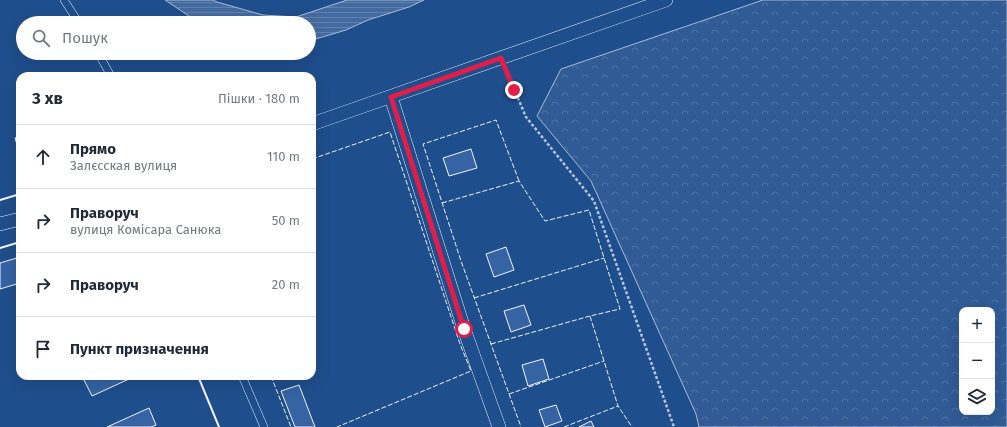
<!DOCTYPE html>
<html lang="uk">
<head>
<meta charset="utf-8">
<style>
	body { margin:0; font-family:"Fira Sans",sans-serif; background:#f2f2f3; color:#1f2937 }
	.controls { position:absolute; right:12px; bottom:12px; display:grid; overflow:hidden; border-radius:8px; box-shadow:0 4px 16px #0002 }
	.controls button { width:36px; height:36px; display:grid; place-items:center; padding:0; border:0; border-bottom:1px solid #e0e1e3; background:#fff; color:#1f2937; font:20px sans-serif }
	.stop { position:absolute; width:12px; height:12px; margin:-9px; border:3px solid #e11d48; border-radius:50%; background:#fff }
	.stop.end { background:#e11d48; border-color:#fff; box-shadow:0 1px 4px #0008 }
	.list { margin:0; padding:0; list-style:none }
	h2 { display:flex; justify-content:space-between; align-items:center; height:52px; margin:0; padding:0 16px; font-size:17px }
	h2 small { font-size:13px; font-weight:400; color:#747a83 }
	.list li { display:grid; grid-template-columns:26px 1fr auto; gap:12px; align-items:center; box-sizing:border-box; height:64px; padding:0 16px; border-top:1px solid #e0e1e3 }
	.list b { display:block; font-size:15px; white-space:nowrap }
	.list p { margin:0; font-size:13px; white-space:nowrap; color:#747a83 }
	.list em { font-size:13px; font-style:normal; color:#747a83 }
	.icon { flex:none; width:22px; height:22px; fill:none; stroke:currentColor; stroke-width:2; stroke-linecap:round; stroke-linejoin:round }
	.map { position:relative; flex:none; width:1007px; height:427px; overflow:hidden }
	.search { position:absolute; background:#fff; box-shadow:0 4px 16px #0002; left:16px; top:16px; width:300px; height:44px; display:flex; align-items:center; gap:10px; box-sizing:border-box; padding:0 14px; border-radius:22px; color:#747a83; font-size:15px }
	.panel { position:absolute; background:#fff; box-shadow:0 4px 16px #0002; left:16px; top:72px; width:300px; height:308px; border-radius:12px }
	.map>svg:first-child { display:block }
</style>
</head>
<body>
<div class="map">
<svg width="1007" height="427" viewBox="0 0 1007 427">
	<defs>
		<pattern id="forest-crowns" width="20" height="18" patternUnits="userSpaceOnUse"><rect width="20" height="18" fill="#305b95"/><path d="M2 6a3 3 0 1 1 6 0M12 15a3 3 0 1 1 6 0" fill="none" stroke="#4e73a5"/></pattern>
		<pattern id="water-rules" width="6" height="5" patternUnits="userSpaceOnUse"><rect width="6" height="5" fill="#446ba0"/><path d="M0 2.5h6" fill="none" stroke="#5f81ae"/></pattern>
	</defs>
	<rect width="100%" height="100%" fill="#1f4e8c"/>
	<path fill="url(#forest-crowns)" stroke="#a8bbd7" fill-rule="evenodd" d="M763 0H1007V427H699L696 414 591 181 537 116 561 69ZM962 310H992V412H962Z"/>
	<path fill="url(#water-rules)" stroke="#a8bbd7" d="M165 0H213L217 2 263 15 296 17 347 0H424L409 7 368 20 346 30 309 41V23H204L192 18Z"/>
	<path fill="#3563a3" stroke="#f2f6ff" d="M20 136V155L15 138Z
		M471 149 477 168 449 176 443 158Z
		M506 247 514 270 494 277 486 254Z
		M20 257V283L0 289V263Z
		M524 305 531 325 511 332 504 311Z
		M543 359 549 379 528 386 522 365Z
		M82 376H127L129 379 92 396Z
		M299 385 315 427H295L281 391Z
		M556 405 562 421 545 427 539 410Z
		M149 408 156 425 151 427H107Z
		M591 421 594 427H579Z"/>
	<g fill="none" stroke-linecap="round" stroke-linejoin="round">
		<defs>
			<path id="lane" d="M64 0 79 23
				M98 53 111 76
				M242 376 264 427"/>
			<path id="street" d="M391 97 464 329 499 427
				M312 124 666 0
				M0 224 20 219"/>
		</defs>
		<use href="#lane" stroke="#f2f6ff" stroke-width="8"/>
		<use href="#street" stroke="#f2f6ff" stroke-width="14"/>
		<path stroke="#b3c4dc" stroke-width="2.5" stroke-dasharray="3 2" stroke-linecap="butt" d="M506 70 526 117 594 201 674 427"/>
		<use href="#lane" stroke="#1f4e8c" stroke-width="7"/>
		<use href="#street" stroke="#1f4e8c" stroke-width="13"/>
		<path stroke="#f2f6ff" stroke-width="1" stroke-dasharray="5 2" stroke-linecap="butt" d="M312 159 390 132 460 344 471 371 337 427
			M519 181 496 120 423 144 461 261 521 427
			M442 203 519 181 545 221 589 210 620 309 590 316 618 406 632 427
			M474 298 604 258
			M491 344 590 316
			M271 376 291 427
			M509 394 604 361
			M564 427 618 406"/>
		<path stroke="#f2f6ff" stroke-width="2" d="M0 200 20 194
			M0 248 20 242
			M198 376 219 427"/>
	</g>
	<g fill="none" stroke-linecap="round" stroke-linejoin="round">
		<path stroke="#e11d48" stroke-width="5" d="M464 329 391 97 501 58 514 90"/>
	</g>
</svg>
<div class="controls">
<button>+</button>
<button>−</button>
<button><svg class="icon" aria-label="layers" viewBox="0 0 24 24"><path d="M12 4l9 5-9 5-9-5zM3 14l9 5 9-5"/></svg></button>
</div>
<div class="stop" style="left:464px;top:329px"></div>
<div class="stop end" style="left:514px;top:90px"></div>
<div class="search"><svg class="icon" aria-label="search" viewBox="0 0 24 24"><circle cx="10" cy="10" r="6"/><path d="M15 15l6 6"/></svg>Пошук</div>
<section class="panel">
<h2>3 хв<small>Пішки · 180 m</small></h2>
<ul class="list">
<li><svg class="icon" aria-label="ahead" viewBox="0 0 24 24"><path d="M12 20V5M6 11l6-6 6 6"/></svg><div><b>Прямо</b><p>Залєсская вулиця</p></div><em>110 m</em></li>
<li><svg class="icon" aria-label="right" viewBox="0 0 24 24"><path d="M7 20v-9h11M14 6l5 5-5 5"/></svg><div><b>Праворуч</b><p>вулиця Комісара Санюка</p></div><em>50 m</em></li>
<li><svg class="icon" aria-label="right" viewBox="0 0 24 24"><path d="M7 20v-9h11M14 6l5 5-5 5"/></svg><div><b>Праворуч</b></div><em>20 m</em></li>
<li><svg class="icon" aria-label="arrive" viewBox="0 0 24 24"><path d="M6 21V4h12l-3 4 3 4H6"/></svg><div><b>Пункт призначення</b></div></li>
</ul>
</section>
</div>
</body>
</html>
